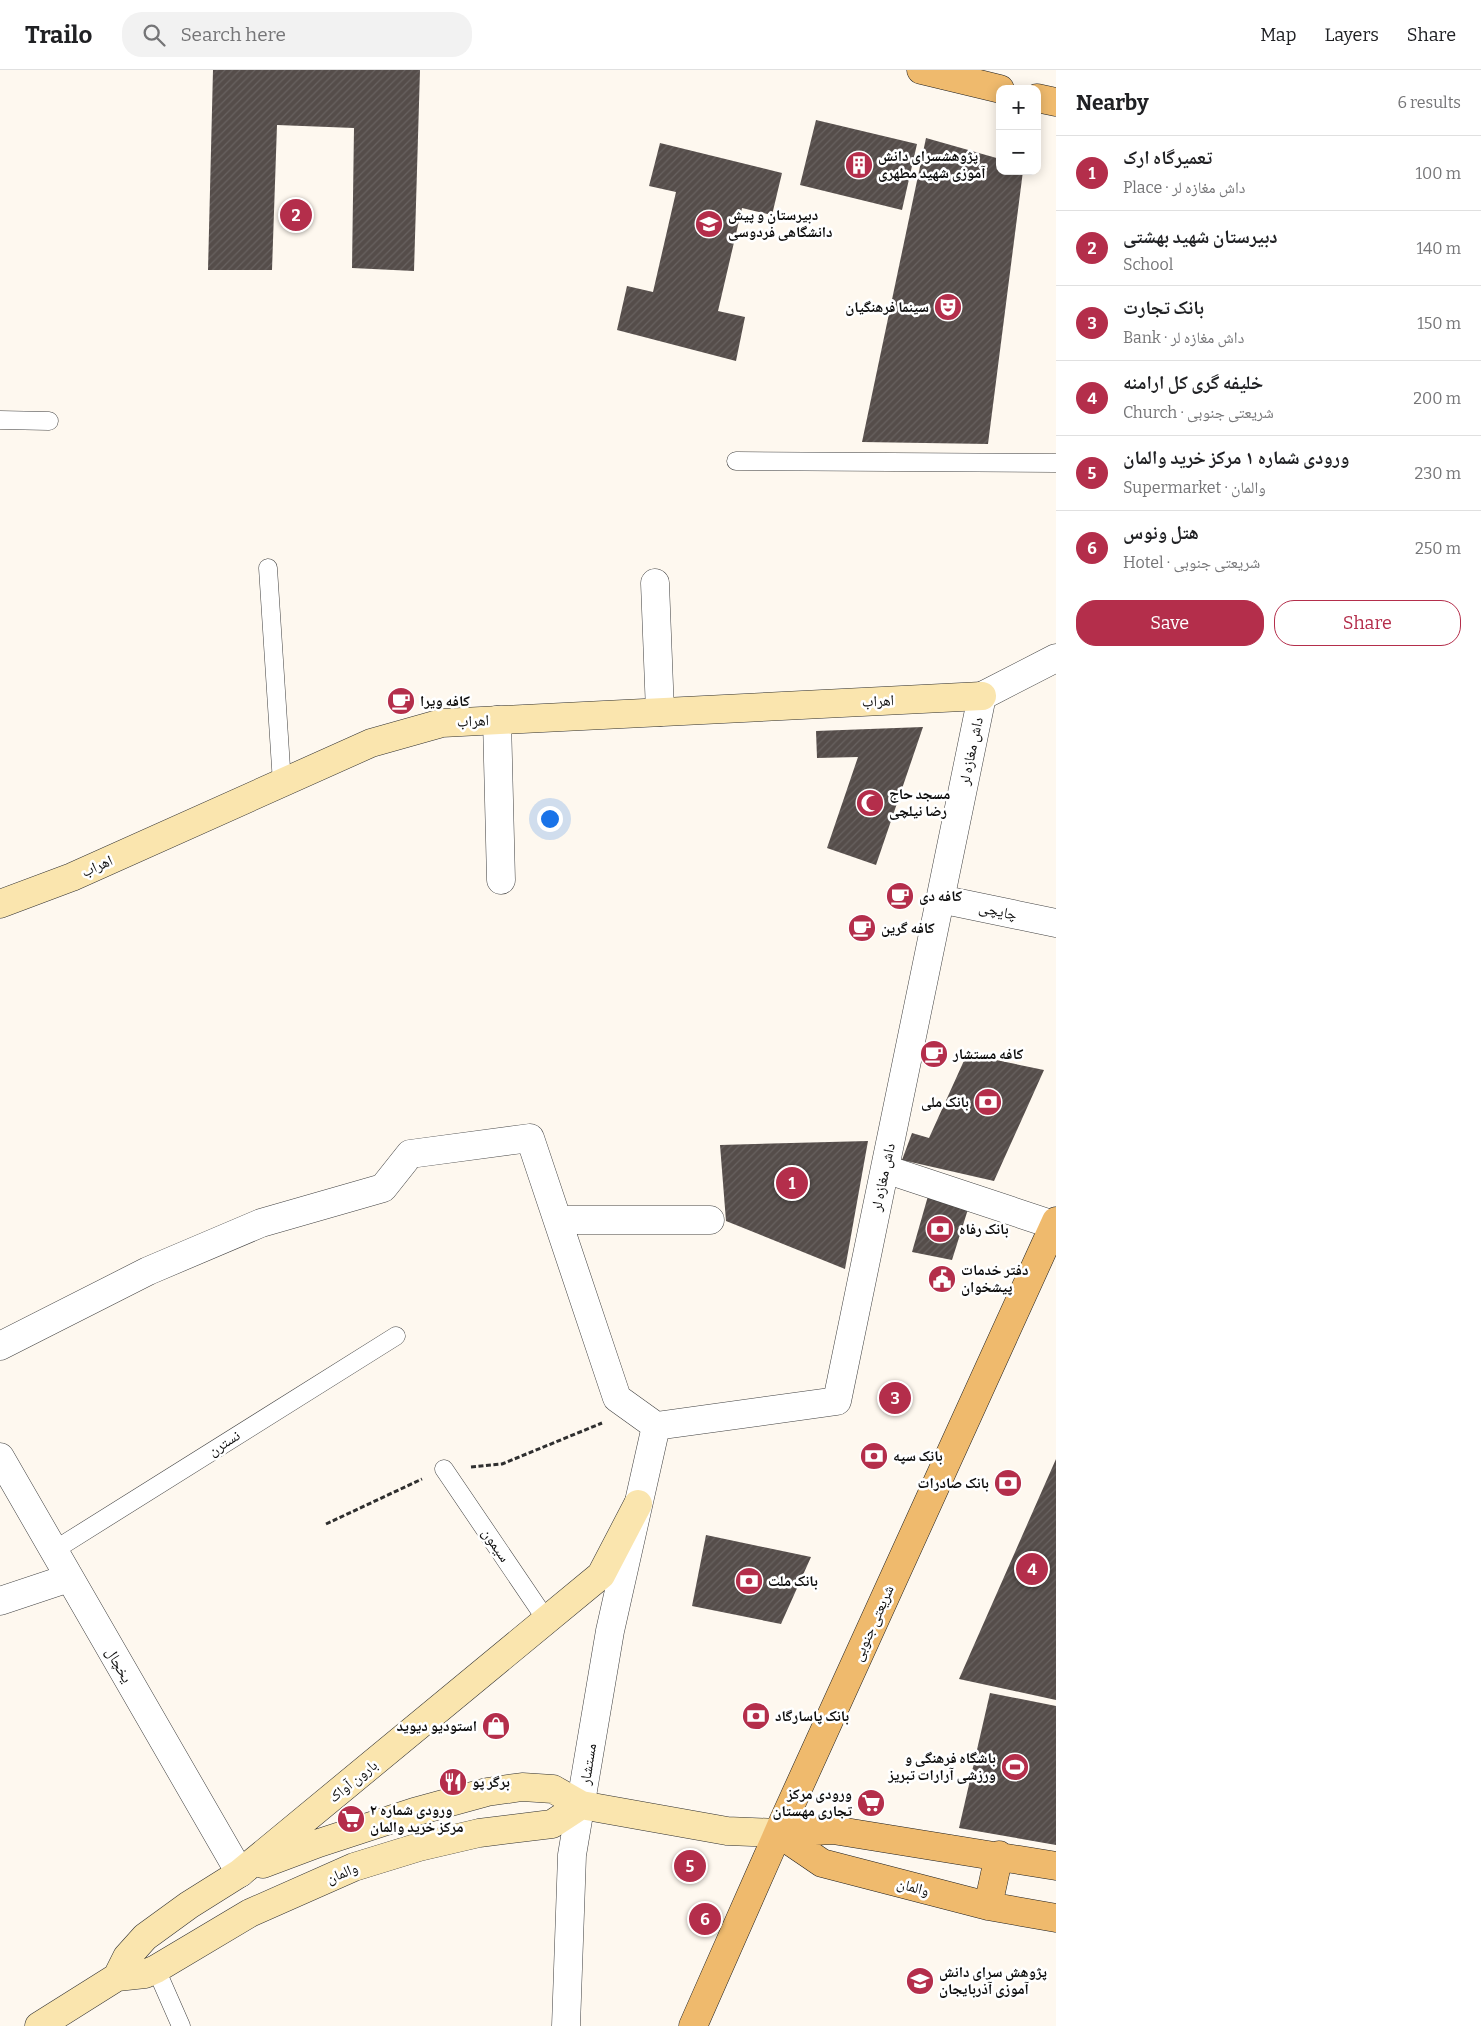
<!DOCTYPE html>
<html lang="en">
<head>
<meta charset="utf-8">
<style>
	body { margin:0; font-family:Bitter,"Noto Naskh Arabic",serif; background:#f2f2f2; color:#202124 }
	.controls { position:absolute; right:15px; top:15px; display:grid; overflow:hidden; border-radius:10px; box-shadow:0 2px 12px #0003 }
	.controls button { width:45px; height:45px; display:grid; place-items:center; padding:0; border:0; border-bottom:1px solid #e0e0e0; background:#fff; color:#202124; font:25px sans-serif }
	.you { position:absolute; left:549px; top:748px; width:18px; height:18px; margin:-12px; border:4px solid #fff; border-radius:50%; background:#1a73e8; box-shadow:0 0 0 8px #1a73e833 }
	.badge { display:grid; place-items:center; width:32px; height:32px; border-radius:50%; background:#b42e4b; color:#fff; font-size:16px; font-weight:700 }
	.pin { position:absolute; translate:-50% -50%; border:2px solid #fff; box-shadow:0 1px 5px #0006 }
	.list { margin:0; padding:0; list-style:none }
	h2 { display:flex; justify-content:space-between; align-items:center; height:65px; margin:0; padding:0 20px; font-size:21px }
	h2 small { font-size:16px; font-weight:400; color:#757577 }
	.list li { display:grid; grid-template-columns:32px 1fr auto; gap:15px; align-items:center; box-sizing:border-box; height:75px; padding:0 20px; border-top:1px solid #e0e0e0 }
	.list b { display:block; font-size:19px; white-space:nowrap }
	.list p { margin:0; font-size:16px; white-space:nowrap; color:#757577 }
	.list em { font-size:16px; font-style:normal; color:#757577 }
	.actions { display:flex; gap:10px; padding:15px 20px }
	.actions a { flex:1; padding:11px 0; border:1px solid #b42e4b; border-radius:20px; text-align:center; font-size:18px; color:#b42e4b }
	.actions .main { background:#b42e4b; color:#fff }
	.icon { flex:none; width:28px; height:28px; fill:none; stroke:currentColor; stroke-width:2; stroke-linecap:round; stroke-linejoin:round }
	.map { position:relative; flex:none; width:1056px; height:1956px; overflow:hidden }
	header { display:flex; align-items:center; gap:30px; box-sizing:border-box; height:70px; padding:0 25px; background:#fff; border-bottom:1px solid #e0e0e0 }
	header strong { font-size:24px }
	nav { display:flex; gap:28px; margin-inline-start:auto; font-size:18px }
	.search { width:350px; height:45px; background:#f2f2f2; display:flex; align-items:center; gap:12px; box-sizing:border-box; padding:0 18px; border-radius:20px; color:#757577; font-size:19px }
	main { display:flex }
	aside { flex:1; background:#fff }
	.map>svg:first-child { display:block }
</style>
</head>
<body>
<header>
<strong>Trailo</strong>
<div class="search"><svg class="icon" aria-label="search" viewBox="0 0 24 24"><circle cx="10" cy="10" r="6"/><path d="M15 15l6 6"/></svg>Search here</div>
<nav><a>Map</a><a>Layers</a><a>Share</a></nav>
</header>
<main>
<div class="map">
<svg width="1056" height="1956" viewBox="0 0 1056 1956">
	<defs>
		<pattern id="building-hatch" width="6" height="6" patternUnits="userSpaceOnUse" patternTransform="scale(1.25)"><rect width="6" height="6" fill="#554d4a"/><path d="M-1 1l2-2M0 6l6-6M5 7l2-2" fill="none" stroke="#686260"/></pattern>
	</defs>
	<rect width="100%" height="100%" fill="#fef8ef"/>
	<path fill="url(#building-hatch)" d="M213 0H420L414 201 352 198 354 58 277 55 272 200H208Z
		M816 50 917 74 902 140 800 115Z
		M926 68 1000 89V101H1023L988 374 862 372Z
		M660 73 782 103 772 145 742 138 718 241 745 247 736 291 617 260 627 216 653 222 676 122 649 116Z
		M923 657 876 795 827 778 858 687 817 688 816 661Z
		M967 984 1044 1000 994 1111 902 1090 912 1063 929 1068Z
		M868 1071 845 1199 726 1151 720 1075Z
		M928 1126 969 1136 952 1190 912 1182Z
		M1056 1389V1630L959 1609Z
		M706 1465 811 1487 781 1554 692 1536Z
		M990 1623 1056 1636V1775L959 1758Z"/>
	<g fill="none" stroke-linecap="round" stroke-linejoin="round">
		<defs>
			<path id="lane" d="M0 350 49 351
				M736 391 1056 393
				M268 498 282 713
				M444 1399 547 1551
				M53 1481 396 1266
				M156 1899 181 1956"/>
			<path id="street" d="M655 513 660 642
				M497 650 501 810
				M940 829 1056 853
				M885 1099 1054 1155
				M558 1150H710
				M0 1276 148 1201 261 1153 383 1118 410 1084 530 1068 617 1328 656 1356
				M0 1387 240 1803
				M0 1531 69 1508
				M566 1956 572 1785 610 1561 656 1356 837 1331 982 626 1056 588"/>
			<path id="secondary" d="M0 834 72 807 371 673 442 653 982 626
				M263 1794 319 1773 414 1742 487 1722 522 1717 553 1719 581 1735 727 1761 778 1763
				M117 1907 145 1904 156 1899 250 1843 354 1797 419 1777 479 1763 552 1754 581 1735
				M39 1956 117 1907 127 1887 145 1867 189 1835 240 1803 601 1505 638 1434"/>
			<path id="primary" d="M921 0 1000 19
				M1037 28 1056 32
				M778 1763 822 1793 988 1836 1056 1848
				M778 1763 833 1760 1056 1796
				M988 1836 999 1785
				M693 1956 782 1754 1056 1151"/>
		</defs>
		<use href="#lane" stroke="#404040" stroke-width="19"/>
		<use href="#street" stroke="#404040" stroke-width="29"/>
		<use href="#secondary" stroke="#2f2f2f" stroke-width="29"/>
		<use href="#primary" stroke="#1e1e1e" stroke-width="29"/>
		<path stroke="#2f2f2f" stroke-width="3" stroke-dasharray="5 2.5" stroke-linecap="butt" d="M471 1397 502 1394 602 1353
			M326 1454 422 1409"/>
		<use href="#lane" stroke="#fff" stroke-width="18"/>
		<use href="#street" stroke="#fff" stroke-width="28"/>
		<use href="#secondary" stroke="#fae5ae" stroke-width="28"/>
		<use href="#primary" stroke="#efba6d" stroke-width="28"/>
	</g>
	<defs>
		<symbol id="building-disc" viewBox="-11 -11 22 22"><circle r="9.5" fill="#b42e4b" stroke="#fff"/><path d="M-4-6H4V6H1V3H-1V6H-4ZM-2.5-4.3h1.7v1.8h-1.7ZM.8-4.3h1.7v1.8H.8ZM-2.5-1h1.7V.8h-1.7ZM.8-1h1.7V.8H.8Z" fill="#fff"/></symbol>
		<symbol id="school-disc" viewBox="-11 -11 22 22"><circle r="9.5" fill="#b42e4b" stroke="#fff"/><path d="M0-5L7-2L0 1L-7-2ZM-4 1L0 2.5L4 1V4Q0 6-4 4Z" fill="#fff"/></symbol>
		<symbol id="theatre-disc" viewBox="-11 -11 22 22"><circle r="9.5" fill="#b42e4b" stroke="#fff"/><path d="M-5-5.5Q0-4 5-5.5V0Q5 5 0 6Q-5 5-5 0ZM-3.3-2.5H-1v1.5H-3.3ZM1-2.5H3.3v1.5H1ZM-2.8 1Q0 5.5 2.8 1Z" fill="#fff"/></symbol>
		<symbol id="cafe-disc" viewBox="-11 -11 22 22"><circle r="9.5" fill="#b42e4b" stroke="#fff"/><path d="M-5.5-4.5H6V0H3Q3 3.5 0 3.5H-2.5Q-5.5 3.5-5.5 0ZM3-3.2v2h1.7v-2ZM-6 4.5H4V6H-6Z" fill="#fff"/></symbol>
		<symbol id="mosque-disc" viewBox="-11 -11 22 22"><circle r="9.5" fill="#b42e4b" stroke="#fff"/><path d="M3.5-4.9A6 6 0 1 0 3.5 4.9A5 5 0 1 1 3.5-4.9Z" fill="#fff"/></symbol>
		<symbol id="bank-disc" viewBox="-11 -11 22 22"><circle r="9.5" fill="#b42e4b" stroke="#fff"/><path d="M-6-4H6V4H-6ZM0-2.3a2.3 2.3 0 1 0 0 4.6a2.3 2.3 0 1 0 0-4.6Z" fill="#fff"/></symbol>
		<symbol id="civic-disc" viewBox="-11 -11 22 22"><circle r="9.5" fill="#b42e4b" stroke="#fff"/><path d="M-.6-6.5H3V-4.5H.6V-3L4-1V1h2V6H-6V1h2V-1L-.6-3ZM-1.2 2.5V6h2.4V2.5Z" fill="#fff"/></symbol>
		<symbol id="shop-disc" viewBox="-11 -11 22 22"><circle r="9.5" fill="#b42e4b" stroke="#fff"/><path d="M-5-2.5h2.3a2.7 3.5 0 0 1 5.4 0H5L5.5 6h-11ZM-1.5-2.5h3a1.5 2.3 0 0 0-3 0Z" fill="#fff"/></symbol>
		<symbol id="stadium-disc" viewBox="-11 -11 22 22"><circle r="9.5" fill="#b42e4b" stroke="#fff"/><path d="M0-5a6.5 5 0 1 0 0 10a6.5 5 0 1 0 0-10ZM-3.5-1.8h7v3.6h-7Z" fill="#fff"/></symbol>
		<symbol id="restaurant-disc" viewBox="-11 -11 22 22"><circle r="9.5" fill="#b42e4b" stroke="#fff"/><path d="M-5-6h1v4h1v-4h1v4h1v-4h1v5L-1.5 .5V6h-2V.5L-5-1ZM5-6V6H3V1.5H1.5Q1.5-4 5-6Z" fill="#fff"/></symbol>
		<symbol id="supermarket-disc" viewBox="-11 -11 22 22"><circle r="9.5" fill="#b42e4b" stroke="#fff"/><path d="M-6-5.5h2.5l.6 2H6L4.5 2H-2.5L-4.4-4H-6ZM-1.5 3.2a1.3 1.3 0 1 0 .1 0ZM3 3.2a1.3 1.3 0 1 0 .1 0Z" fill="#fff"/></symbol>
	</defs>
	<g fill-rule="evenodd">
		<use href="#building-disc" x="843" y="79" width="32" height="32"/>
		<use href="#school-disc" x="693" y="138" width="32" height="32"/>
		<use href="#theatre-disc" x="932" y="221" width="32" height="32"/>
		<use href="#cafe-disc" x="385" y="615" width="32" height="32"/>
		<use href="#mosque-disc" x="854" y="717" width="32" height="32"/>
		<use href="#cafe-disc" x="884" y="810" width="32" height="32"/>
		<use href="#cafe-disc" x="846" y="842" width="32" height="32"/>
		<use href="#cafe-disc" x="918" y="968" width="32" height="32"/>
		<use href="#bank-disc" x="972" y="1016" width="32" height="32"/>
		<use href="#bank-disc" x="924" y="1143" width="32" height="32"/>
		<use href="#civic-disc" x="926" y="1193" width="32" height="32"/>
		<use href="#bank-disc" x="858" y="1370" width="32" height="32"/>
		<use href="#bank-disc" x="992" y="1397" width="32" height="32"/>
		<use href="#bank-disc" x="733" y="1495" width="32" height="32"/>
		<use href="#bank-disc" x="740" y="1630" width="32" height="32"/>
		<use href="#shop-disc" x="480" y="1640" width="32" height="32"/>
		<use href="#stadium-disc" x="999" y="1681" width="32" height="32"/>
		<use href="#restaurant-disc" x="437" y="1696" width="32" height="32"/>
		<use href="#supermarket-disc" x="855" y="1717" width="32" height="32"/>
		<use href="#supermarket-disc" x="335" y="1733" width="32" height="32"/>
		<use href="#school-disc" x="904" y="1895" width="32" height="32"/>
	</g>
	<g text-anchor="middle" stroke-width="5" stroke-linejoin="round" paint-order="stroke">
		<g font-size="15" font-weight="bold" fill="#0d0d0d" stroke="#fff" text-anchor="start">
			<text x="878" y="91">پژوهشسرای دانش<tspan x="878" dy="17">آموزی شهید مطهری</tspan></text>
			<text x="728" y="150">دبیرستان و پیش<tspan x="728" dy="17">دانشگاهی فردوسی</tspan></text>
			<text x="929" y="242" text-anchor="end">سینما فرهنگیان</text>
			<text x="420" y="636">کافه ویرا</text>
			<text x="889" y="729">مسجد حاج<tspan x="889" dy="17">رضا نیلچی</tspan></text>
			<text x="919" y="831">کافه دی</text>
			<text x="881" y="863">کافه گرین</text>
			<text x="953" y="989">کافه مستشار</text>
			<text x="969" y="1037" text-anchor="end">بانک ملی</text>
			<text x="959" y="1164">بانک رفاه</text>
			<text x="961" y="1205">دفتر خدمات<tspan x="961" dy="17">پیشخوان</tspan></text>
			<text x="893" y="1391">بانک سپه</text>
			<text x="989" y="1418" text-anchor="end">بانک صادرات</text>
			<text x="768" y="1516">بانک ملت</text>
			<text x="775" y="1651">بانک پاسارگاد</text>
			<text x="477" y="1661" text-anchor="end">استودیو دیوید</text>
			<text x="996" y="1693" text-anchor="end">باشگاه فرهنگی و<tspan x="996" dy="17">ورزشی آرارات تبریز</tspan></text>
			<text x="472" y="1717">برگر پو</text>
			<text x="852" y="1729" text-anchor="end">ورودی مرکز<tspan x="852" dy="17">تجاری مهستان</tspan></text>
			<text x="370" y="1745">ورودی شماره ۲<tspan x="370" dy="17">مرکز خرید والمان</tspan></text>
			<text x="939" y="1907">پژوهش سرای دانش<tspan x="939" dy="17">آموزی آذربایجان</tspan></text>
		</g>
		<g font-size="15" fill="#0d0d0d" stroke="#fff">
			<text transform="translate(878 631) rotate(-3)" y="5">اهراب</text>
			<text transform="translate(473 651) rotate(-3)" y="5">اهراب</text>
			<text transform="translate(971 681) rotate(-78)" y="5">داش مغازه لر</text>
			<text transform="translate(97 796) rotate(-24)" y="5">اهراب</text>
			<text transform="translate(998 841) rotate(12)" y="5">چایچی</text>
			<text transform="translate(883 1107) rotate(-78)" y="5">داش مغازه لر</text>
			<text transform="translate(224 1373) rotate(-32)" y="5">نسترن</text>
			<text transform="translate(496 1475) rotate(56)" y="5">سیمون</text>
			<text transform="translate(873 1553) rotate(-66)" y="5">شریعتی جنوبی</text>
			<text transform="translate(119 1595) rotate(60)" y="5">یخچال</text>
			<text transform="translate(588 1694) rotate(-81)" y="5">مستشار</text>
			<text transform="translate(353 1711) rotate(-39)" y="5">بارون آواک</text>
			<text transform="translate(342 1803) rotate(-22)" y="5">والمان</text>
			<text transform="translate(913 1817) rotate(15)" y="5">والمان</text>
		</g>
	</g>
</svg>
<div class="controls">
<button>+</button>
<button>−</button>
</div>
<div class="you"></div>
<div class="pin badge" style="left:792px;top:1113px">1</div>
<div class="pin badge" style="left:296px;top:145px">2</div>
<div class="pin badge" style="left:895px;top:1328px">3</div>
<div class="pin badge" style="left:1032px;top:1499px">4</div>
<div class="pin badge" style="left:690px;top:1796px">5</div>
<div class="pin badge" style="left:705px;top:1849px">6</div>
</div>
<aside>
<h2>Nearby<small>6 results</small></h2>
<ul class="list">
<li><span class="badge">1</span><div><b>تعمیرگاه ارک</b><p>Place · داش مغازه لر</p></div><em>100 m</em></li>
<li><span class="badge">2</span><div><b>دبیرستان شهید بهشتی</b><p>School</p></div><em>140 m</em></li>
<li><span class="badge">3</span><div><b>بانک تجارت</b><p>Bank · داش مغازه لر</p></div><em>150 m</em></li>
<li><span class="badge">4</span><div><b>خلیفه گری کل ارامنه</b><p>Church · شریعتی جنوبی</p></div><em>200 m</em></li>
<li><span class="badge">5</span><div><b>ورودی شماره ۱ مرکز خرید والمان</b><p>Supermarket · والمان</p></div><em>230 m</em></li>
<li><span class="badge">6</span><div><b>هتل ونوس</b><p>Hotel · شریعتی جنوبی</p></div><em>250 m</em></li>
</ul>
<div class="actions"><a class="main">Save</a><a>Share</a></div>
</aside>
</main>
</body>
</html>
